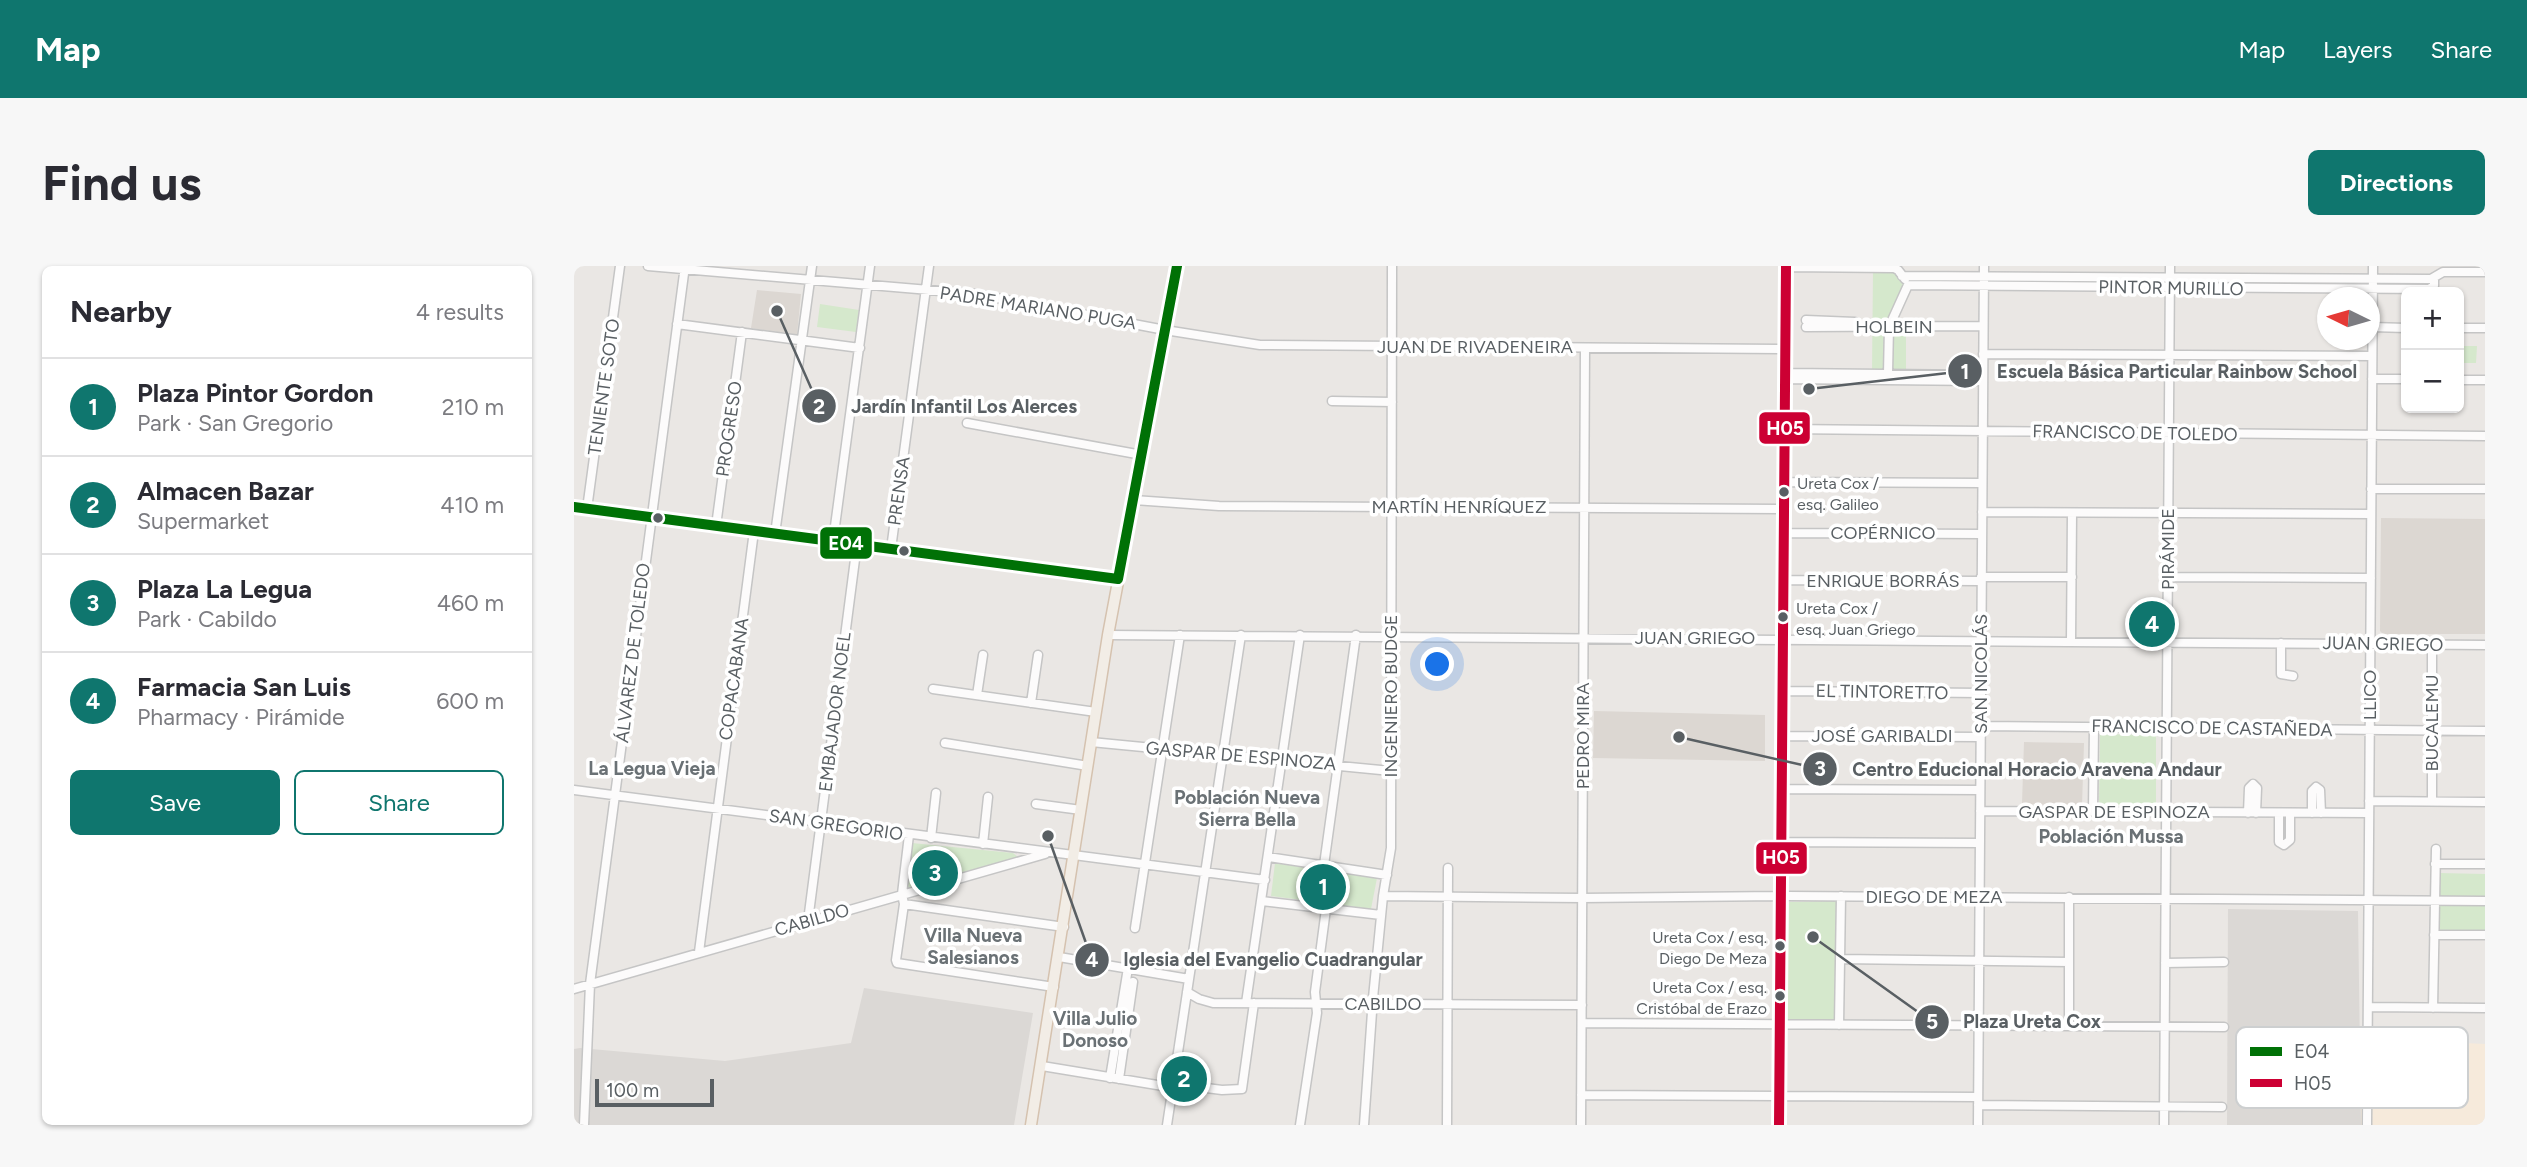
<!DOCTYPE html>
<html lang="en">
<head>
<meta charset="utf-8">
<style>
	body { margin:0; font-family:Figtree,sans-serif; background:#f7f7f7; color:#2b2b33 }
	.controls { position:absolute; right:21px; top:21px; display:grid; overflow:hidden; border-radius:10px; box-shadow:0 2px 5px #0004 }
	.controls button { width:63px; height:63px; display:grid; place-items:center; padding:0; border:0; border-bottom:2px solid #e1e1e2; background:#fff; color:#2b2b33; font:35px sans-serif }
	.compass { position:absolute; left:1743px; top:21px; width:63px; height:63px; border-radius:50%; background:#fff; box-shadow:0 2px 5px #0004; rotate:275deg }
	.scale { position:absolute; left:21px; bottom:18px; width:119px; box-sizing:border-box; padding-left:7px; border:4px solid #595f63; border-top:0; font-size:19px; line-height:24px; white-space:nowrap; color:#595f63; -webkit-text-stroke:5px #fff; paint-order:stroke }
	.you { position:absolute; left:864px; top:399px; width:24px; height:24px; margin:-18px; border:5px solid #fff; border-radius:50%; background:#1a73e8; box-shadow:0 0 0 10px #1a73e833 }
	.badge { display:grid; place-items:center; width:46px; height:46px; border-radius:50%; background:#0f766e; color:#fff; font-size:23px; font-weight:700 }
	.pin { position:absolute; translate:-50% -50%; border:4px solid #fff; box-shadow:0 2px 7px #0006 }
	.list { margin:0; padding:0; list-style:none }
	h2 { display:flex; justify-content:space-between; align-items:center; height:91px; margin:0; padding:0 28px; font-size:30px }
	h2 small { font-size:23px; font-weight:400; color:#7c7c81 }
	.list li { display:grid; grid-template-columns:46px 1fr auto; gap:21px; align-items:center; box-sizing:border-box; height:98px; padding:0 28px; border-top:2px solid #e1e1e2 }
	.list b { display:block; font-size:26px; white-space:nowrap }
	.list p { margin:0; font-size:23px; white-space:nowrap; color:#7c7c81 }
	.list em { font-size:23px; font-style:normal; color:#7c7c81 }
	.actions { display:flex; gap:14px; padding:21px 28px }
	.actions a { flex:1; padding:16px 0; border:2px solid #0f766e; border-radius:10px; text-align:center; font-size:24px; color:#0f766e }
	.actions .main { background:#0f766e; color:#fff }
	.map { position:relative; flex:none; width:1911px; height:859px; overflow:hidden; border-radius:10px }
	header { display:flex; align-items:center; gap:42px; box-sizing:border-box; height:98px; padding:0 35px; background:#0f766e; color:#fff }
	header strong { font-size:33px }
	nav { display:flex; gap:38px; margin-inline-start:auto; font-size:24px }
	.intro { display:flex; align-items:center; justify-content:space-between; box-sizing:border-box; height:168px; padding:0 42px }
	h1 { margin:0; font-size:49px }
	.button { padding:18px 32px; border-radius:10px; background:#0f766e; color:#fff; font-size:24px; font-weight:700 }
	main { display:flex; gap:42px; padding:0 42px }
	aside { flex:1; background:#fff; border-radius:10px; box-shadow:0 2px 5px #0004 }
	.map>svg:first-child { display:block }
</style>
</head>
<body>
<header>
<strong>Map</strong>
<nav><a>Map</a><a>Layers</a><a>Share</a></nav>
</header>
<div class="intro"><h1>Find us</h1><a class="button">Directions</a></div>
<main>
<aside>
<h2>Nearby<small>4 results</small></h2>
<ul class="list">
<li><span class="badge">1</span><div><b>Plaza Pintor Gordon</b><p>Park · San Gregorio</p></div><em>210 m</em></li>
<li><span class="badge">2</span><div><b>Almacen Bazar</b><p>Supermarket</p></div><em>410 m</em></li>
<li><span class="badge">3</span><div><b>Plaza La Legua</b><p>Park · Cabildo</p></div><em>460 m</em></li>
<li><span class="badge">4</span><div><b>Farmacia San Luis</b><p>Pharmacy · Pirámide</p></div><em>600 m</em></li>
</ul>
<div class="actions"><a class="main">Save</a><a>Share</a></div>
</aside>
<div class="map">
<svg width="1911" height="859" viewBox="0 0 1911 859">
	<rect width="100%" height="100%" fill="#eae7e4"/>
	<path fill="#f6eadb" d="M1786 772 1911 778V859H1787Z"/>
	<path fill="#dbd8d5" d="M1654 643 1784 645 1787 859H1653Z
		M290 722 459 747 440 859H0V783L6 782 151 795 277 777Z"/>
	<path fill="#dcd7d2" d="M183 24 227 28 223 69 177 62Z
		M1807 252 1911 253V368H1809L1806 365Z
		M1020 445 1191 449V495L1019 492Z
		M1450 476 1510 477 1508 540 1448 538Z"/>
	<path fill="#d5e8cc" d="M1299 4 1322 5 1333 20 1313 58V105H1298Z
		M1334 14 1857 16V19L1335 17Z
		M246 38 285 44 282 66 243 61Z
		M1318 63H1332V106H1318Z
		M1885 80H1903L1902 97H1885Z
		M1526 468 1582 469V539H1525Z
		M338 577 439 587 444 591 332 622Z
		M701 597 803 612 797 643 697 630Z
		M1863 607 1911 608V674L1862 673Z
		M1264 635 1262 754H1213L1215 636Z"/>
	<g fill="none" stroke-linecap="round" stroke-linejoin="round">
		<defs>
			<path id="minor" d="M74 0 402 28 591 64 686 79 1212 83
				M1212 1 1320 2 1324 4 1331 13
				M1328 10 1857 13 1869 6H1911
				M1334 19 1855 23 1860 20V14L1857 13
				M1232 54 1281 56
				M103 58 286 82
				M1232 61 1409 60
				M1798 61 1832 62
				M1885 62H1911
				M1409 88 1798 90
				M1212 107 1409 109
				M1314 107 1315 61 1334 19
				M1212 113 1408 115
				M1798 113H1832
				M1885 114H1911
				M758 135 818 136
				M393 157 568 189
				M1211 163 1911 170
				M1211 216 1408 217
				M1797 223H1911
				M560 234 645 240 1211 243
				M0 241 544 313
				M13 243 46 0
				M1408 246 1797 248
				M142 260 168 66
				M1211 267 1408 268
				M201 268 238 0
				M259 275 296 0
				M317 283 355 0
				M1407 311H1498
				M1594 311 1797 312
				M1211 314 1407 315
				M534 369 1911 379
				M1497 375 1498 247
				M1707 377V408L1719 410
				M359 423 522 446
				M1210 425 1407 427
				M403 429 409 389
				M457 437 464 389
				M1406 460 1911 465
				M1210 470 1406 471
				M517 476 817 505
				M371 477 514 500
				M1209 523 1406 524
				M0 524 691 614
				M1795 535 1911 536
				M1858 535V378
				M462 538 507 544
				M1406 545 1795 547
				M1519 546 1520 461
				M1674 547 1675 522 1679 518 1683 522 1682 547
				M1705 547V576L1710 579 1716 574V547
				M1738 547V525L1742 521 1746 524 1747 547
				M335 569 328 628 330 638 322 694 323 697 480 721
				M357 572 362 527
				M1208 576 1406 577
				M409 578 414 531
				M694 591 813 609
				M1861 598H1911
				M750 599 782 369
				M809 630 1008 632 1213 630 1911 635
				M688 635 807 649
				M330 638 490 661
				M234 655 283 278
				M561 662 606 369
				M1860 669H1911
				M125 686 180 265
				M485 691 615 713
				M1266 693 1495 696
				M1591 697 1650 696
				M0 723 471 588
				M613 726 625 733 639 737 1008 739
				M672 737 726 369
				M1794 741 1911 742
				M1859 742 1862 583
				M1008 757 1650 761
				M1265 759 1267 630
				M1495 760V631
				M468 800 589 820 609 819 648 824 668 823 680 737
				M536 812 554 702
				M545 813 559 716
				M1007 829 1404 831
				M1404 839 1648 841
				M10 859 16 718 111 0
				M593 859 667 369
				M726 859 743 747 741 726 752 643
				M790 859 799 732 809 630 817 582 818 0
				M873 859 874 602
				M1007 859 1011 82
				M1205 859 1212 0
				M1404 859 1410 0
				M1590 859 1596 0
				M1793 859 1799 0"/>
			<path id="major" d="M457 859 534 369 603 0"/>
		</defs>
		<use href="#minor" stroke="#c5c5c5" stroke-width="11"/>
		<use href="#major" stroke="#d5c2af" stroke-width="13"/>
		<use href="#minor" stroke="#fcfbfb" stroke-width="8"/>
		<use href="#major" stroke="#f2ede6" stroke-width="10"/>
		<defs>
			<path id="bus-1" d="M0 241 544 313
				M544 313 603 0"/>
			<path id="bus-2" d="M1205 859 1212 0"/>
		</defs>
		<use href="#bus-1" stroke="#fff" stroke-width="16"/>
		<use href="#bus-2" stroke="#fff" stroke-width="16"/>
		<use href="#bus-1" stroke="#007106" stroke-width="10"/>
		<use href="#bus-2" stroke="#c03" stroke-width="10"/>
	</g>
	<g fill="#595f63" stroke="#fff" stroke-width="2.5">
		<circle cx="1210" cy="226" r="6"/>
		<circle cx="84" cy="252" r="6"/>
		<circle cx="330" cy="285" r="6"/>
		<circle cx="1209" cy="351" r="6"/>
		<circle cx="1206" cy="680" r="6"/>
		<circle cx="1206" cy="730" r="6"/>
	</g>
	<g text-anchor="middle" stroke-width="7" stroke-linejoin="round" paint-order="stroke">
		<g font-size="16" fill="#595f63" stroke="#fff" text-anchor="start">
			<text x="1223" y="223">Ureta Cox /<tspan x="1223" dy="21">esq. Galileo</tspan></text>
			<text x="1222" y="348">Ureta Cox /<tspan x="1222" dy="21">esq. Juan Griego</tspan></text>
			<text x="1193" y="677" text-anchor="end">Ureta Cox / esq.<tspan x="1193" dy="21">Diego De Meza</tspan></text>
			<text x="1193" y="727" text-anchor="end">Ureta Cox / esq.<tspan x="1193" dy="21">Cristóbal de Erazo</tspan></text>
		</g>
		<g font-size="18" fill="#595f63" stroke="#fff">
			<text transform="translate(1597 22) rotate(1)" y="6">PINTOR MURILLO</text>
			<text transform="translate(464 42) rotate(9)" y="6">PADRE MARIANO PUGA</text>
			<text x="1320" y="67">HOLBEIN</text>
			<text x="901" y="87">JUAN DE RIVADENEIRA</text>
			<text transform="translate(30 121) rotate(-82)" y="6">TENIENTE SOTO</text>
			<text transform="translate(155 163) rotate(-82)" y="6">PROGRESO</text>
			<text transform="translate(1561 167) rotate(1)" y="6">FRANCISCO DE TOLEDO</text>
			<text transform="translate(325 225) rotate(-82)" y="6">PRENSA</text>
			<text x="885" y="247">MARTÍN HENRÍQUEZ</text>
			<text x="1309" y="273">COPÉRNICO</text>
			<text transform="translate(1594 283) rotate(-90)" y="6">PIRÁMIDE</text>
			<text x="1309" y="321">ENRIQUE BORRÁS</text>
			<text x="1121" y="378">JUAN GRIEGO</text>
			<text transform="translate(1809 378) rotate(1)" y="6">JUAN GRIEGO</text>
			<text transform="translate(59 387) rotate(-83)" y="6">ÁLVAREZ DE TOLEDO</text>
			<text transform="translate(1407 408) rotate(-90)" y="6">SAN NICOLÁS</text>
			<text transform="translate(160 413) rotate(-82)" y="6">COPACABANA</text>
			<text transform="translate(1308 426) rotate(1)" y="6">EL TINTORETTO</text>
			<text transform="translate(1796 429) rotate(-90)" y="6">LLICO</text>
			<text transform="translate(817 430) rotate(-90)" y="6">INGENIERO BUDGE</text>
			<text transform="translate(261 446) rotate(-83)" y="6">EMBAJADOR NOEL</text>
			<text transform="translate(1858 457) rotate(-90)" y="6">BUCALEMU</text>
			<text transform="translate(1638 462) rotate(1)" y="6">FRANCISCO DE CASTAÑEDA</text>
			<text transform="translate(1009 470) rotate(-90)" y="6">PEDRO MIRA</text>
			<text x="1308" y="476">JOSÉ GARIBALDI</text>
			<text transform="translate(667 490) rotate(5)" y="6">GASPAR DE ESPINOZA</text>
			<text x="1540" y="552">GASPAR DE ESPINOZA</text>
			<text transform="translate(262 559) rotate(8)" y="6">SAN GREGORIO</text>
			<text x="1360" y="637">DIEGO DE MEZA</text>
			<text transform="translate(238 654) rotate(-16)" y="6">CABILDO</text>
			<text x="809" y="744">CABILDO</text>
		</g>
		<g font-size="19" font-weight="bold" fill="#6a7175" stroke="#fff">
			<text x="78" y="509">La Legua Vieja</text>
			<text x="673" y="538">Población Nueva<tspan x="673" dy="22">Sierra Bella</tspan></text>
			<text x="1537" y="577">Población Mussa</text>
			<text x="399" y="676">Villa Nueva<tspan x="399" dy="22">Salesianos</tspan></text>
			<text x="521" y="759">Villa Julio<tspan x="521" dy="22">Donoso</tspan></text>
		</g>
	</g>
	<rect x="1662" y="761" width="232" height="81" rx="10" fill="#fff" stroke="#cdcfd0" stroke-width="2"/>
	<rect x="1676" y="781" width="32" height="9" fill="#007106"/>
	<rect x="1676" y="813" width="32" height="8" fill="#c03"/>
	<g font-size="19" fill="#595f63">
		<text x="1720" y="792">E04</text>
		<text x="1720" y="824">H05</text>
	</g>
	<path fill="none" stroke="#595f63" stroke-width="2.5" d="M1235 123L1391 105M203 45L245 140M1105 471L1246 503M474 570L518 694M1239 671L1358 756"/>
	<g fill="#595f63" stroke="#fff" stroke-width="2.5">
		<circle cx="1235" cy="123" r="7"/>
		<circle cx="203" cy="45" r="7"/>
		<circle cx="1105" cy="471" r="7"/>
		<circle cx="474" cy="570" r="7"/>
		<circle cx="1239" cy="671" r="7"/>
		<circle cx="1391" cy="105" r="18"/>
		<circle cx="245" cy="140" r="18"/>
		<circle cx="1246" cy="503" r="18"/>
		<circle cx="518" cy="694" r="18"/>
		<circle cx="1358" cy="756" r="18"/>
	</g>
	<g font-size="21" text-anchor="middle" font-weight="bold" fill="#fff">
		<text x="1391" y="113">1</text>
		<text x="245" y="148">2</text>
		<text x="1246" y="510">3</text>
		<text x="518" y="701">4</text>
		<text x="1358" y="763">5</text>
	</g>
	<g font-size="19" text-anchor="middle" font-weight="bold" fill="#595f63" stroke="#fff" stroke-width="7" stroke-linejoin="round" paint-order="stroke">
		<text x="1603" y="112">Escuela Básica Particular Rainbow School</text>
		<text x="390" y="147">Jardín Infantil Los Alerces</text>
		<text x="1463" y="510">Centro Educional Horacio Aravena Andaur</text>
		<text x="699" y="700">Iglesia del Evangelio Cuadrangular</text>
		<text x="1458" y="762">Plaza Ureta Cox</text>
	</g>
	<g stroke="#fff" stroke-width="2.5">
		<rect x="1184" y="145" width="53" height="34" rx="7" fill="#c03"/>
		<rect x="245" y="260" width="54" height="34" rx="7" fill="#007106"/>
		<rect x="1181" y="575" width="53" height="34" rx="7" fill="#c03"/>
	</g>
	<g font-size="19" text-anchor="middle" font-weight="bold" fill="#fff">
		<text x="1211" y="169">H05</text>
		<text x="272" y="284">E04</text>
		<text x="1207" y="598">H05</text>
	</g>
</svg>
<div class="controls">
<button>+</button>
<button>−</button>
</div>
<svg class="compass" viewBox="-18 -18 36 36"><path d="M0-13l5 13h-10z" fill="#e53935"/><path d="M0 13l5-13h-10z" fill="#7c7c81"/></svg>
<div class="scale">100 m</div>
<div class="you"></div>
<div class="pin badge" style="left:749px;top:621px">1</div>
<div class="pin badge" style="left:610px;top:813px">2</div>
<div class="pin badge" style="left:361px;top:607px">3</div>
<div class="pin badge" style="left:1578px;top:358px">4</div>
</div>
</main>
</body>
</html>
